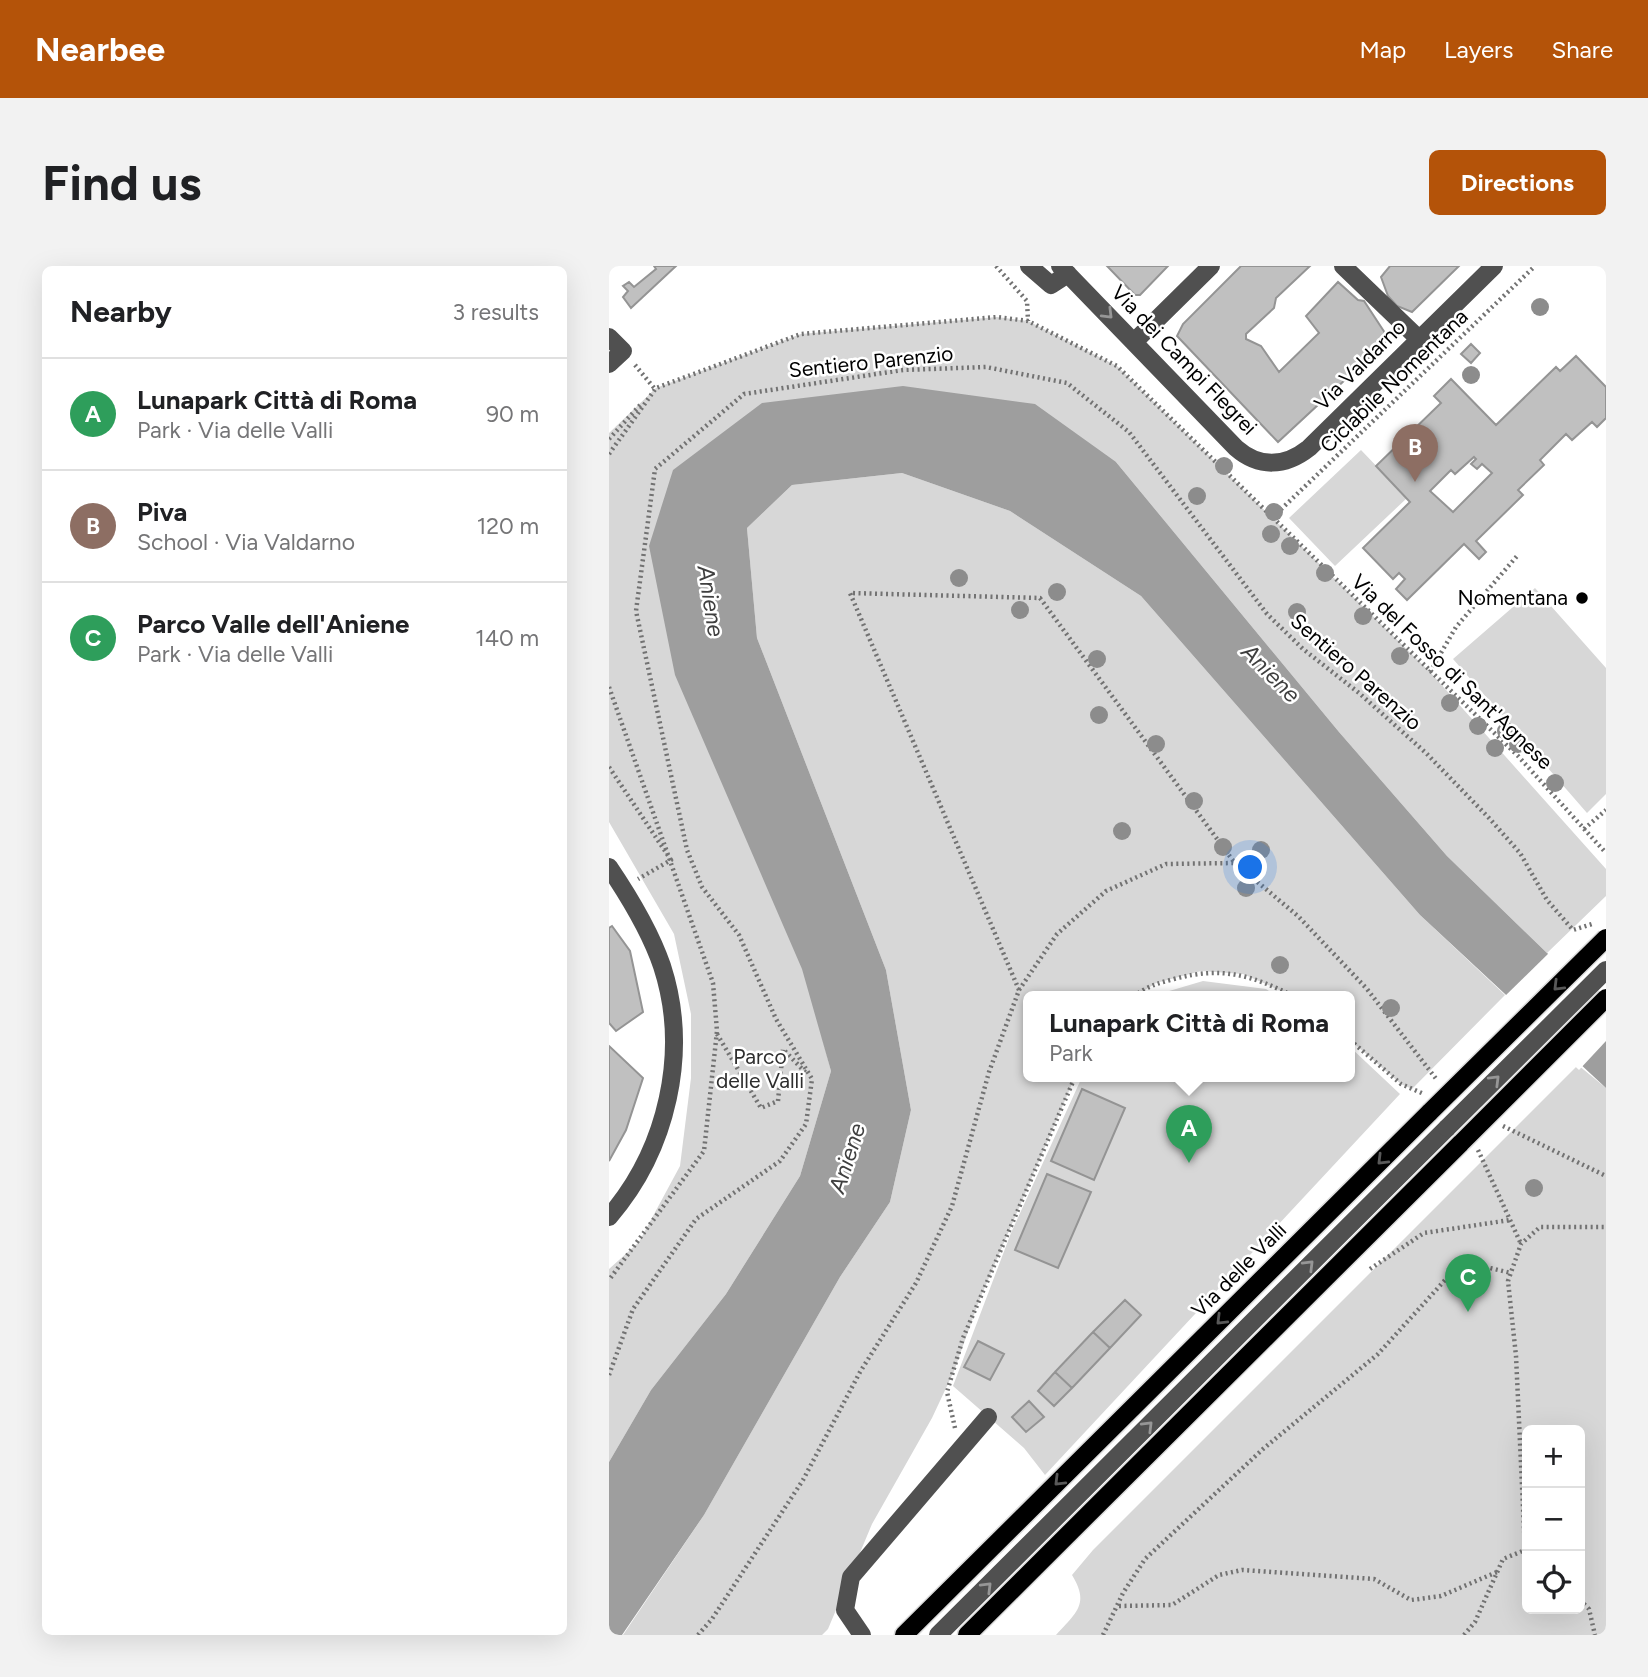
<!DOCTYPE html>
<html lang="en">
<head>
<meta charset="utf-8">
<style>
	body { margin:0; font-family:Figtree,sans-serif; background:#f2f2f2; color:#202124 }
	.controls { position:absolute; right:21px; bottom:21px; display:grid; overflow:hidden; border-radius:10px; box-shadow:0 7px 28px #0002 }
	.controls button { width:63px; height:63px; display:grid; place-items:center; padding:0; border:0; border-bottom:2px solid #e0e0e0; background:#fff; color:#202124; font:35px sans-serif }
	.you { position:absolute; left:642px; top:602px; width:24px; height:24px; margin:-18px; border:5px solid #fff; border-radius:50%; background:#1a73e8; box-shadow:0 0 0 10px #1a73e833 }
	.badge { display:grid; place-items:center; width:46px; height:46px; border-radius:50%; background:#b45309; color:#fff; font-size:23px; font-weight:700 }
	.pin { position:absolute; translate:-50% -58px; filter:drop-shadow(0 2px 4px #0008) }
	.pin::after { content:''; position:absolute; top:37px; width:24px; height:21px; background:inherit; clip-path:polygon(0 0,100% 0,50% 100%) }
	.popup { position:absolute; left:414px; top:725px; width:332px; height:91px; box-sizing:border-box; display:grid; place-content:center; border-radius:10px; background:#fff; filter:drop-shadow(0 2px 5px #0005); font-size:23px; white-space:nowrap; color:#757577 }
	.popup b { font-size:26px; color:#202124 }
	.popup::after { content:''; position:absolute; left:50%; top:100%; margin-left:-14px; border:14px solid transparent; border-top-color:#fff }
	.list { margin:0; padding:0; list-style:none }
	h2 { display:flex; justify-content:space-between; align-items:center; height:91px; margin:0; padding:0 28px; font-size:30px }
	h2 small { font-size:23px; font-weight:400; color:#757577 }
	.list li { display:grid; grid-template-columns:46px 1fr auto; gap:21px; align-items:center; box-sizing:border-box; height:112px; padding:0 28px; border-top:2px solid #e0e0e0 }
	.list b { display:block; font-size:26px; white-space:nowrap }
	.list p { margin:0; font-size:23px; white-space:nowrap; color:#757577 }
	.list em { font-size:23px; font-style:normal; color:#757577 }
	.icon { flex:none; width:38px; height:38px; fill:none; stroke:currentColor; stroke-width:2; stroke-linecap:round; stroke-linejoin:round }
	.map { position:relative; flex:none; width:997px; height:1369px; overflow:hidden; border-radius:10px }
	header { display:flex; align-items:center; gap:42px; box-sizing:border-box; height:98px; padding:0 35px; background:#b45309; color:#fff }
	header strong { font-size:33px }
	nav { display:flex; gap:38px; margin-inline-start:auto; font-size:24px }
	.intro { display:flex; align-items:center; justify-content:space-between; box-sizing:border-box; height:168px; padding:0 42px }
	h1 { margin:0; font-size:49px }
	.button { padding:18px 32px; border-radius:10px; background:#b45309; color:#fff; font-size:24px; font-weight:700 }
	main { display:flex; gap:42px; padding:0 42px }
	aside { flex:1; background:#fff; border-radius:10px; box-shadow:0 7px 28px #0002 }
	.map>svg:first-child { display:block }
</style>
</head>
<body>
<header>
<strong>Nearbee</strong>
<nav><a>Map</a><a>Layers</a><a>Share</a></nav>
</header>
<div class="intro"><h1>Find us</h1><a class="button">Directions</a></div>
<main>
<aside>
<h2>Nearby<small>3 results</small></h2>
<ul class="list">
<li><span class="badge" style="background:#2e9e5b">A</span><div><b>Lunapark Città di Roma</b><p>Park · Via delle Valli</p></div><em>90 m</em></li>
<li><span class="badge" style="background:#8d6e63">B</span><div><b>Piva</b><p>School · Via Valdarno</p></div><em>120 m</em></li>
<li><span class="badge" style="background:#2e9e5b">C</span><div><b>Parco Valle dell'Aniene</b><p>Park · Via delle Valli</p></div><em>140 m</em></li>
</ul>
</aside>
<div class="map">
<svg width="997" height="1369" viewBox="0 0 997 1369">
	<rect width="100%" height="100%" fill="#fff"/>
	<path fill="#d7d7d7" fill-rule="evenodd" d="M388 51 419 55 508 100 821 406 997 603V630L938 687 838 590 730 466 507 196 64 204 222 805 191 910 117 1028 42 1124 0 1196V1003L30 976 71 900 82 812V748L65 668 0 556V167L47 122 192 68Z
		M752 184 798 232 726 300 680 252Z
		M293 207 401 245 532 330 811 649 896 729 803 823 792 818 741 774V731H686L634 708 592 705 547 717 525 731H419V811H466L370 1035 345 1105 323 1152 263 1258 219 1363 213 1369H14L95 1249 231 1011 281 936 302 844 277 704 148 372 138 262 183 219Z
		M926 322 997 402V528L978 547 844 393Z
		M594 715 657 723 669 731H540Z
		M741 781 791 828 436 1209 415 1182 344 1120 402 967 473 811H741Z
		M969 799 997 822V1369H447C467 1347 481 1338 463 1309L484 1284ZM918 1164H971V1343H918Z"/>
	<path fill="#9e9e9e" d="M294 120 426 138 507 196 730 466 838 590 938 687 997 732V822L811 649 532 330 401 245 293 207 183 219 138 262 148 372 277 704 302 844 281 936 231 1011 95 1249 13 1369H0V1196L42 1124 117 1028 191 910 222 805 193 703 66 409 40 280 64 204 153 137Z"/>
	<path fill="#fff" d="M942 685 997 727V775L970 804 894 732Z"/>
	<path fill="#c0c0c0" stroke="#949494" stroke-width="2" fill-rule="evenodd" d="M45 0H67L22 42 14 31 19 25 14 20 20 16 25 21 47 3Z
		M498 0H559L531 29H526Z
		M632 0H701L667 32 665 42 637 68V73L652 80 670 106 710 67 697 50 729 16 749 34 755 35 780 73 669 176 568 70 574 58Z
		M781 0H850L803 46 788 40 779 30 772 11Z
		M862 78 871 87 862 97 852 88Z
		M967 90 997 121V152L988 161 983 156 963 174 957 168 931 194 935 199 909 224 914 229 867 275 877 286 870 293 855 278 798 334 787 323 796 313 790 307 784 313 754 282 801 236 767 200 832 137 825 130 842 113 887 159 947 101 951 105ZM865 191 867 193 862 198 868 203 873 198 883 207 844 246 821 225 842 204 846 208Z
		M3 660 21 685 34 746 7 765 0 757V662Z
		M0 780 34 812 17 864 0 895Z
		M473 823 516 842 485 914 442 895Z
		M438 908 482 926 449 1002 406 984Z
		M516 1034 532 1049 501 1082 484 1066Z
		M484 1066 501 1082 463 1122 446 1106Z
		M369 1075 395 1088 381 1114 355 1101Z
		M446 1106 463 1122 445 1140 429 1125Z
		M420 1135 435 1151 417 1166 403 1151Z"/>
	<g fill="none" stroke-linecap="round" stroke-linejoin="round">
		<defs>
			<path id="major" d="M295 1369 821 846
				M358 1369 852 877"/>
		</defs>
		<use href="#major" stroke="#dbdbdb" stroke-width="21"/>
		<path stroke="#727272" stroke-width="4.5" stroke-dasharray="2 3.5" stroke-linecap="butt" d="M387 0 418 35 419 55
			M26 99 46 123
			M0 173 33 137
			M0 188 47 122 192 68 388 51 419 55 508 100 909 490 997 587
			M664 251 926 0
			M821 406 847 361 908 290
			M0 421 104 717 108 765 95 885 0 1014
			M0 501 62 594 29 613
			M975 563 997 544
			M410 724 241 327 431 332 625 596
			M525 731C537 720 550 717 565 713 613 700 643 709 686 731
			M108 768 152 842 169 835 174 783 197 807
			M741 774 792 818 815 828
			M894 860 997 910
			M869 884 912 978
			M761 1003 815 967 901 954
			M0 1109 24 1043 87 953 171 895 197 858 203 813 167 753 130 669 93 621 78 584 27 345 46 203 135 128 294 104 377 101 458 117 520 166 658 348 694 383 750 427 817 487 880 552 911 587 938 634 964 664 983 658
			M346 1162 338 1126 354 1072 466 811
			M916 1284 907 1090 899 1015 912 978 931 961H997
			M971 1334 980 1343 986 1369
			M510 1340 563 1339 610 1309 633 1304 765 1313 802 1334 832 1330 888 1306
			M89 1369 103 1353 194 1214 251 1106 307 1017 343 940 380 806 410 724 448 668 497 625 557 598 626 597 690 651 758 723 828 814
			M494 1369 514 1327 536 1293 654 1183 769 1088 837 1013 881 1002 902 1007
			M855 1369 866 1356 894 1293 916 1284 918 1286"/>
		<path stroke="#505050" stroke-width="18" d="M420 0 442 19 459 8
			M451 0 627 182C650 202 676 201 700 182L885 0
			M734 0 810 73
			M0 71 14 85 0 98
			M526 75 602 0
			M0 601C21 632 41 665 53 700 81 786 58 884 0 951
			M253 1369 236 1344 242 1311 379 1151
			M329 1369 838 862"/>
		<use href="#major" stroke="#000" stroke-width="18"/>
		<defs>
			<path id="major-bridge" d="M821 846 997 672
				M852 877 997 732"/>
		</defs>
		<use href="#major-bridge" stroke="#dbdbdb" stroke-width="21" stroke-linecap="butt"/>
		<path stroke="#505050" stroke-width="18" d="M838 862 997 704"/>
		<use href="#major-bridge" stroke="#000" stroke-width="18"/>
	</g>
	<g fill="#8c8c8c">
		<circle cx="931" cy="41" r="9"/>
		<circle cx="862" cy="109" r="9"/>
		<circle cx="615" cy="200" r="9"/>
		<circle cx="588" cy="230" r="9"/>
		<circle cx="665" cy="246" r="9"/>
		<circle cx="662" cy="268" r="9"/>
		<circle cx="681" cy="280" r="9"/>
		<circle cx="716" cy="307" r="9"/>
		<circle cx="350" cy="312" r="9"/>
		<circle cx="448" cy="326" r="9"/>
		<circle cx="411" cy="344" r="9"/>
		<circle cx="688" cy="346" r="9"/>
		<circle cx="754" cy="350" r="9"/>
		<circle cx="791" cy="390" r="9"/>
		<circle cx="488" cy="393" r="9"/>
		<circle cx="841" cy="437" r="9"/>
		<circle cx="490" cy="449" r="9"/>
		<circle cx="869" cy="460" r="9"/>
		<circle cx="897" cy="465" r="9"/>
		<circle cx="547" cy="478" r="9"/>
		<circle cx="909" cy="478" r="9"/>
		<circle cx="886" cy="482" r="9"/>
		<circle cx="946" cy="517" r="9"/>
		<circle cx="585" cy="535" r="9"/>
		<circle cx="513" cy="565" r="9"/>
		<circle cx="614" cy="581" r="9"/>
		<circle cx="652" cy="584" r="9"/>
		<circle cx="637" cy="622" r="9"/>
		<circle cx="671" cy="699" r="9"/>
		<circle cx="782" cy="742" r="9"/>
		<circle cx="925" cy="922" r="9"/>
	</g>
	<defs><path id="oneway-chevron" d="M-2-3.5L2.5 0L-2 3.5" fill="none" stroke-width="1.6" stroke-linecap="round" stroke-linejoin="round" transform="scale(1.75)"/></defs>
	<g stroke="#969696">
		<use href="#oneway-chevron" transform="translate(499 48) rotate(45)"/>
		<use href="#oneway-chevron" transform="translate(886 814) rotate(-45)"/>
		<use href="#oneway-chevron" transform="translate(700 999) rotate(-45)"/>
		<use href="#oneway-chevron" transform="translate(539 1160) rotate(-45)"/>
		<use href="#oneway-chevron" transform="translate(378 1321) rotate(-45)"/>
	</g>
	<g stroke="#595959">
		<use href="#oneway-chevron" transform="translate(949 720) rotate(135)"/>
		<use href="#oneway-chevron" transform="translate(773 894) rotate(135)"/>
		<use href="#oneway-chevron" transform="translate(612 1054) rotate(135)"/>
		<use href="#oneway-chevron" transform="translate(450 1215) rotate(135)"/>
	</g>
	<circle fill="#000" stroke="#fff" stroke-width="2.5" cx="973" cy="332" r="7"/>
	<g text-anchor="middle" stroke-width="5" stroke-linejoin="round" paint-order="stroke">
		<g font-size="21" fill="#000" stroke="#fff">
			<text transform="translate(575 94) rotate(46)" y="7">Via dei Campi Flegrei</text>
			<text transform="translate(262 96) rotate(-6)" y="7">Sentiero Parenzio</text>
			<text transform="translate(751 99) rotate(-45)" y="7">Via Valdarno</text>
			<text transform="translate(785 115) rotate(-44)" y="7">Ciclabile Nomentana</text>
			<text transform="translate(747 406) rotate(41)" y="7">Sentiero Parenzio</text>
			<text transform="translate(843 406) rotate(44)" y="7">Via del Fosso di Sant'Agnese</text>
			<text transform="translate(630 1004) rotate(-45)" y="7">Via delle Valli</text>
		</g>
		<g font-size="21" fill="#000" stroke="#fff" text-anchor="end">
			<text x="959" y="339">Nomentana</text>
		</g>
		<g font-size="21" fill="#2e2e2e" stroke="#fff">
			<text x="151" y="798">Parco<tspan x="151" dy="24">delle Valli</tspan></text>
		</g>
		<g font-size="23" font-style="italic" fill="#3f3f3f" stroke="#fff">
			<text transform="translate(102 335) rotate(81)" y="8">Aniene</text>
			<text transform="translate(662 407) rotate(45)" y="8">Aniene</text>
			<text transform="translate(238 892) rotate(-72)" y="8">Aniene</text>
		</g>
	</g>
</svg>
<div class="controls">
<button>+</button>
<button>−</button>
<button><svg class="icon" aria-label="locate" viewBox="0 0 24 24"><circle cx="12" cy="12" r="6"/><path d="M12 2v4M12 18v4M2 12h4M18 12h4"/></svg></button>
</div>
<div class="you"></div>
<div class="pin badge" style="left:580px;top:897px;background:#2e9e5b">A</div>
<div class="popup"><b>Lunapark Città di Roma</b>Park</div>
<div class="pin badge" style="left:806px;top:216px;background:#8d6e63">B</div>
<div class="pin badge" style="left:859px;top:1046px;background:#2e9e5b">C</div>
</div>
</main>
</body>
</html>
